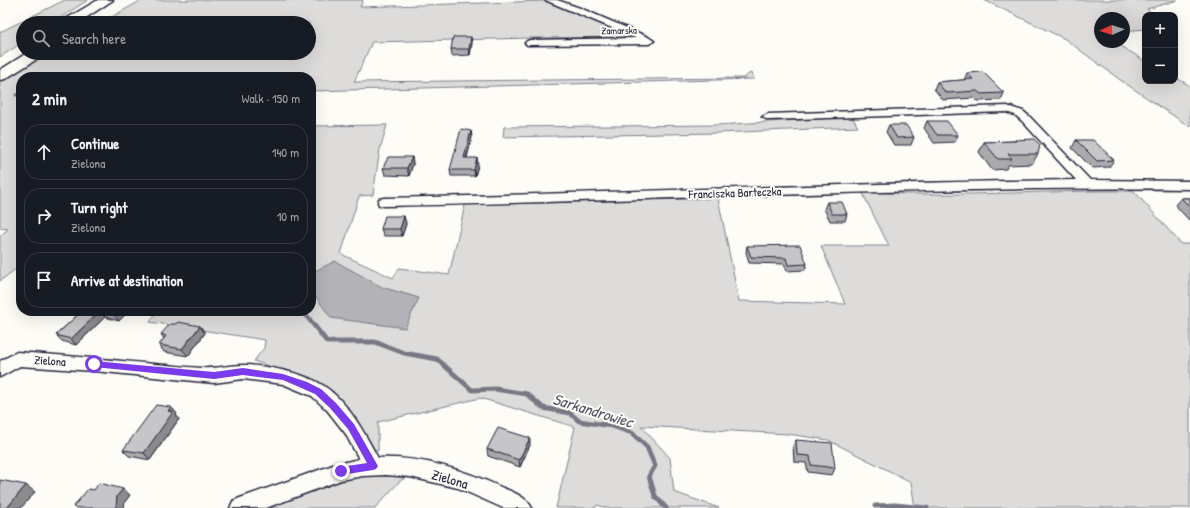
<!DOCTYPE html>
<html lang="en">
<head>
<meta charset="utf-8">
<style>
	body { margin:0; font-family:"Patrick Hand",sans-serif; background:#20242c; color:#f1f3f6 }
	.controls { position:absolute; right:12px; top:12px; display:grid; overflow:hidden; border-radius:8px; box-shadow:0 4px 16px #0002 }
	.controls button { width:36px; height:36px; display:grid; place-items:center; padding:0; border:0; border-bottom:1px solid #363941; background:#171b24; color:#f1f3f6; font:20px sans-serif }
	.compass { position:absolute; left:1094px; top:12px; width:36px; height:36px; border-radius:50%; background:#171b24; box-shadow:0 4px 16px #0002; rotate:267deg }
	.stop { position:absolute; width:12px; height:12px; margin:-9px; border:3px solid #7c3aed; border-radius:50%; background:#fff }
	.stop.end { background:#7c3aed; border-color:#fff; box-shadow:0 1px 4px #0008 }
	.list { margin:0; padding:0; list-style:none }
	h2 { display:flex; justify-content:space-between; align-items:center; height:52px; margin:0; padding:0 16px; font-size:17px }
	h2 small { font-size:13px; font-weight:400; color:#9ea1a6 }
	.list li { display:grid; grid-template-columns:26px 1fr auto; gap:12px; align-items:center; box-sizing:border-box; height:56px; margin:0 8px 8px; padding:0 8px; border:1px solid #363941; border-radius:16px }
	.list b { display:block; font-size:15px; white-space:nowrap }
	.list p { margin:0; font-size:13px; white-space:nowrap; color:#9ea1a6 }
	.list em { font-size:13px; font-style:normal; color:#9ea1a6 }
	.icon { flex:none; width:22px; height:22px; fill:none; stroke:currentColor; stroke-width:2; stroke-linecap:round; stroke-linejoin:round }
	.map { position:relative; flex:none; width:1190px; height:508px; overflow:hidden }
	.search { position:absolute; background:#171b24; box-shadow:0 4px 16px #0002; left:16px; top:16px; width:300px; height:44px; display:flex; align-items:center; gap:10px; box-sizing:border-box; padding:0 14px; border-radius:22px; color:#9ea1a6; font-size:15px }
	.panel { position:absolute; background:#171b24; box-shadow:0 4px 16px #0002; left:16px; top:72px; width:300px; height:244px; border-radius:16px }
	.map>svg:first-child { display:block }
</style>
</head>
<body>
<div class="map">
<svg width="1190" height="508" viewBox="0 0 1190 508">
	<rect width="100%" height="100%" fill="#fdfcf7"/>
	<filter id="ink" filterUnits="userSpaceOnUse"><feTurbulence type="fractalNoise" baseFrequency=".025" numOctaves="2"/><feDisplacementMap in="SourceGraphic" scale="8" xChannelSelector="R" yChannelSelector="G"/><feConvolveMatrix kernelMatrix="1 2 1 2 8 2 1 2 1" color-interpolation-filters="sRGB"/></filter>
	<g filter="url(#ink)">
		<path fill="#dddcdb" stroke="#807f8b" d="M65 0H88L52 23H23V42L0 57V32Z
			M142 0H363L360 7 546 1 574 10 638 37 533 38 372 42 354 82 743 78 752 72 754 79 311 91V77H21V265L0 281V236L8 229 0 228V83L48 53H309V23H101Z
			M984 0H1178L1147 9 1155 15H1145V29L1124 31V18H1100V42H1115L1145 61V81H1175V77L1190 86V127L1119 79 1065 39Z
			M852 117 858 127 718 133 503 137 504 127 716 125Z
			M387 125 380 149 373 195 359 196 341 254 393 278 399 268 449 275 465 205 718 198 739 301 845 304 821 246H889L862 192C952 198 1043 190 1134 191L1181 244H1190V508H915L911 482 828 440 788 434 641 426 670 458 674 492 719 508H607L597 505 595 508H556L575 427 480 398 378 422V451L370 447 313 381 254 361 264 348 265 340 150 322 157 311H311V126Z
			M380 472 412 473 399 482 375 508H259L340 478Z"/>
		<path fill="#b2b2b7" stroke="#787885" d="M335 261 382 287 419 298 405 328 331 318 311 290V273Z"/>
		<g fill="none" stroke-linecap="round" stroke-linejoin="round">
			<path stroke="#787885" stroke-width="3" d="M16 95H21"/>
			<path stroke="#787885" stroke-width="5" d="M299 311 306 315 327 342H375L404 353 437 359 472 390 495 389 527 394 543 408 570 413 579 421 612 426 632 433 647 447 655 466 649 476 655 496 666 508
				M875 506 895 505 927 508"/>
			<defs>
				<path id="minor" d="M545 0H557L580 8 648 37 654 41 649 44 527 45 525 43 527 41 530 40 636 38Z
					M1007 106 1023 111 1030 117 1090 180 1190 181V189C921 186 653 201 384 206L379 205 378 202 379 199 384 198C615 193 846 183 1076 180L1022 121 1015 115 1006 112 768 120 762 117 768 114Z
					M17 352C78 356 139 363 201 368 215 369 228 365 243 365 265 365 306 373 324 386 349 403 364 432 378 458 421 456 464 470 503 488 513 492 527 497 532 508H503L458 488 410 477 386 475 363 476 341 480 266 508H230L233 501 240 498 333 465 359 459 345 433 327 410 312 396 283 384 243 379 214 383 94 371 20 366 0 377V361Z"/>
				<path id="highway" d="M98 0H113L78 23H63L64 20Z
					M27 53H44L42 56 5 79 0 80V70Z"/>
			</defs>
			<use href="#minor" stroke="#22223b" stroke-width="3"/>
			<use href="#highway" stroke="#22223b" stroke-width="3"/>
			<use href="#minor" fill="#fdfcf7" fill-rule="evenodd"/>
			<use href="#highway" fill="#fdfcf7" fill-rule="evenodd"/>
		</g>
		<path fill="#aaaaac" stroke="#22223b" d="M472 43 470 55 452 56 451 49Z
			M967 73 1004 93 1001 100 977 101 974 98 943 100 934 89 937 82 964 80Z
			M927 121 958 135 955 142 934 143 924 128Z
			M889 125 914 137 911 145H894L886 132Z
			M471 131 472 137 467 158 478 165 475 176H451L450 170Z
			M1015 140 1038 154 1032 164 1008 165 1006 169 992 170 979 152 984 142 1015 141Z
			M1076 140 1114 160 1109 167 1092 168 1072 148Z
			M412 157 413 164 409 176 385 175 383 168Z
			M1181 198H1190V220H1189L1175 205Z
			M827 202 847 214 845 221H830L824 209Z
			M404 216 406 224 402 236H384L381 229Z
			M747 246 807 264 805 270 787 271 784 264 749 263 746 252Z
			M82 311H129L119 321 105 317 76 345 62 341 56 335Z
			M200 326 205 333 188 356 164 352 159 345 164 339 161 334Z
			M171 407 177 414 176 415 179 419 150 460 129 456 123 450Z
			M796 440 835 468 832 475 808 472 806 463 794 462 793 446Z
			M530 445 520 467 488 456 487 449Z"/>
		<path fill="#8b8b8c" stroke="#22223b" d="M471 37 472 43 470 55 469 49Z
			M471 131 472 137 465 164 464 158Z
			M412 157 413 164 409 176 407 168Z
			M477 158 478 165 475 176 474 170Z
			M404 216 406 224 402 236 400 229Z
			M100 311 105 317 76 345 71 339Z
			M118 311H129L119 321 114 315Z
			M200 326 205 333 188 356 182 349Z
			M171 407 177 414 176 415 179 419 150 460 144 453Z
			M530 438V445L520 467 519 460Z
			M26 485 35 492 21 508H7Z
			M123 489 130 495 125 502 124 508H115L117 496Z"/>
		<path fill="#c6c6c8" stroke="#22223b" d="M453 37H471L469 49H451Z
			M983 72 1004 93 981 94 977 91 946 93 937 82 973 79 967 73Z
			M927 121H947L958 135H937Z
			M889 125H906L914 137 897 138Z
			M461 129 471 131 464 158H477L474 170H450Z
			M1034 139 1040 145 1038 154H1008L1012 159H998L984 142 1016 141 1015 140Z
			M1076 140H1093L1114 160 1097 161Z
			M388 157H412L407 168H383Z
			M1181 198H1190V207Z
			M827 202H842L847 214H832Z
			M385 216H404L400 229H381Z
			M800 245 807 264 788 265 786 258 751 257 747 246Z
			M82 311H118L114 315 100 311 71 339 56 335Z
			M178 322 200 326 182 349 159 345 166 336 161 334 170 324H176Z
			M156 405 171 407 168 411 173 412 144 453 123 450Z
			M498 428 530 438 519 460 487 449Z
			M796 440 832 443 835 468 811 465 810 456 797 455Z
			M0 480 26 485 7 508H0Z
			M99 483 123 489 117 496 116 506 115 508H79L73 507 88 489 94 490Z"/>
	</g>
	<path fill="#7c3aed" d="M94 361 214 372 243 368 283 374 307 382 321 389 336 403 354 424 378 466 376 469 373 470 341 475 338 474 336 471 338 468 341 467 367 463 348 429 330 408 315 394 283 380 243 375 214 379 94 367 90 364Z"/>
	<g text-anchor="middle" stroke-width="4" stroke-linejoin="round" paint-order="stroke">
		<g font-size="10" fill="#22223b" stroke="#fdfcf7">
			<text transform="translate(619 30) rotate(-1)" y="4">Zamarska</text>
		</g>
		<g font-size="12" fill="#22223b" stroke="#fdfcf7">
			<text transform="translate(735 193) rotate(-2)" y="4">Franciszka Barteczka</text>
			<text transform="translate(50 361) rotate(4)" y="4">Zielona</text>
		</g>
		<g font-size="14" fill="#22223b" stroke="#fdfcf7">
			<text transform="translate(450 479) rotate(16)" y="5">Zielona</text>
		</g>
		<g font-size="16" font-style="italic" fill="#545466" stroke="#fdfcf7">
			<text transform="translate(593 410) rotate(17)" y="6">Sarkandrowiec</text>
		</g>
	</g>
</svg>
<div class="controls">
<button>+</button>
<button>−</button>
</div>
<svg class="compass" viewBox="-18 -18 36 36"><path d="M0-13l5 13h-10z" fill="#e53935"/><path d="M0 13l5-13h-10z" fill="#9ea1a6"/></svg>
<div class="stop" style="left:94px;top:364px"></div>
<div class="stop end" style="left:341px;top:471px"></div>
<div class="search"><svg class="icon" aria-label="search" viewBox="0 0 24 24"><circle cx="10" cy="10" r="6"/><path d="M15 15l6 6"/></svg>Search here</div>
<section class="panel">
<h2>2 min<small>Walk · 150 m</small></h2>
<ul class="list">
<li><svg class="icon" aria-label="ahead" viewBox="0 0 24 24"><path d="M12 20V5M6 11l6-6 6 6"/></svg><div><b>Continue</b><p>Zielona</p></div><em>140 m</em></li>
<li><svg class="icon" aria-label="right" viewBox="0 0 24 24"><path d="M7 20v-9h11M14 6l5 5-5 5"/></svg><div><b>Turn right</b><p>Zielona</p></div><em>10 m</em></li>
<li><svg class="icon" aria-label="arrive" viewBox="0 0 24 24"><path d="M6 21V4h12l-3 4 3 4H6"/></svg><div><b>Arrive at destination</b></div></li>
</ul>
</section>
</div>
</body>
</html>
